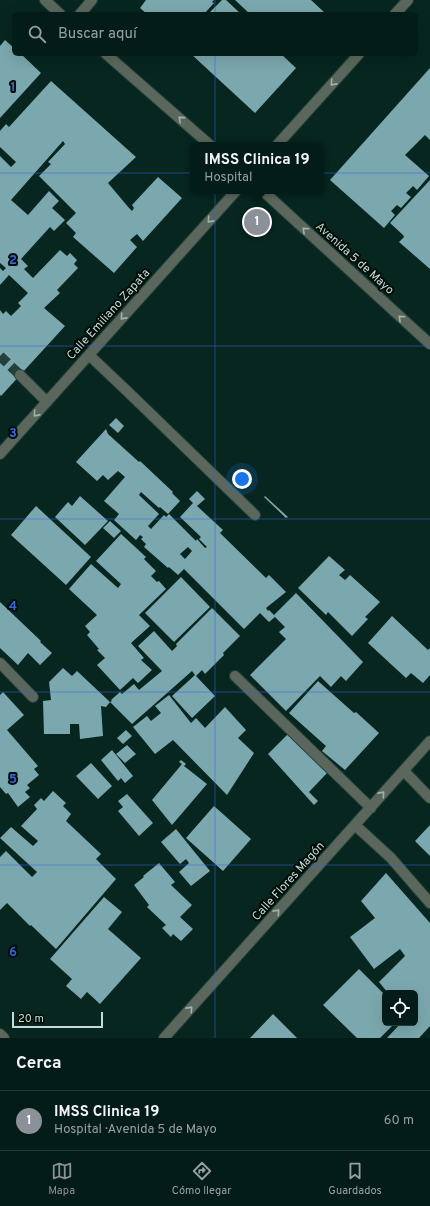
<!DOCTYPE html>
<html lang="es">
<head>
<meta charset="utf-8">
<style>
	body { margin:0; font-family:Overpass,sans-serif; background:#0d2520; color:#f1f3f6 }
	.controls { position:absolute; right:12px; bottom:12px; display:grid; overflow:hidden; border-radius:6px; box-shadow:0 4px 16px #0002 }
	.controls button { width:36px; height:36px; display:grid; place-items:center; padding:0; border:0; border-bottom:1px solid #253a36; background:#041c17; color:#f1f3f6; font:20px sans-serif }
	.scale { position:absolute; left:12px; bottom:10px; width:91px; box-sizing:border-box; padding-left:4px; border:2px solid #c5dbd4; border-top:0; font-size:11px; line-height:14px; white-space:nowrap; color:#c5dbd4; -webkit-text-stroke:3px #010d09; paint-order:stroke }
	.you { position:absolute; left:242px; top:479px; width:14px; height:14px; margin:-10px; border:3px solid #fff; border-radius:50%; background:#1a73e8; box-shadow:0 0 0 6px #1a73e833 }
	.badge { display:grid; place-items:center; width:26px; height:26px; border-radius:50%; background:#8c9099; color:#fff; font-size:13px; font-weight:700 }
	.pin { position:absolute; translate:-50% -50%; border:2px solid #fff; box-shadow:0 1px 4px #0006 }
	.popup { position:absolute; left:190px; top:142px; width:134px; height:52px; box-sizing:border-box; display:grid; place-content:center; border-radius:6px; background:#041c17; filter:drop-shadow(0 1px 3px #0005); font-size:13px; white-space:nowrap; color:#97a1a1 }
	.popup b { font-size:15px; color:#f1f3f6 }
	.popup::after { content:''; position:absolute; left:50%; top:100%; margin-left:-8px; border:8px solid transparent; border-top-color:#041c17 }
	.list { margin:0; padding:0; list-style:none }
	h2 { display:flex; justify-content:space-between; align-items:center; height:52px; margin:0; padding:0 16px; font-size:17px }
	h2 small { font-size:13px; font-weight:400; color:#97a1a1 }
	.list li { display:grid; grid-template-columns:26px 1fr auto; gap:12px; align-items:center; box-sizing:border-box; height:60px; padding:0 16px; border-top:1px solid #253a36 }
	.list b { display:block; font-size:15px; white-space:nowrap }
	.list p { margin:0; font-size:13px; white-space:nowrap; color:#97a1a1 }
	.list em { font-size:13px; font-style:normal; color:#97a1a1 }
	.icon { flex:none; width:22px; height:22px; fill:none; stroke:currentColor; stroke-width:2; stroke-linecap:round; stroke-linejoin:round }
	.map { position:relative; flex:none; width:430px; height:1038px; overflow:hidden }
	.search { position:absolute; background:#041c17; box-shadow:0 4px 16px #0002; left:12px; right:12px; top:12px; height:44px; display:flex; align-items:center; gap:10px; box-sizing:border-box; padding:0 14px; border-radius:6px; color:#97a1a1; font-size:15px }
	.sheet { height:112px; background:#041c17 }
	nav { display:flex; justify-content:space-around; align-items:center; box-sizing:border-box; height:56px; border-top:1px solid #253a36; background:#041c17; font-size:11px; color:#97a1a1 }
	nav a { display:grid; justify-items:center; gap:2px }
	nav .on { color:#8c9099 }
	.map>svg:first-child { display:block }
</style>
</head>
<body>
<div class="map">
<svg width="430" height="1038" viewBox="0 0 430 1038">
	<rect width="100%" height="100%" fill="#06261f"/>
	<path fill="#7ba8ae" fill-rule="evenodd" d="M146 0H214L212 2 214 3 204 14H147L140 8Z
		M222 0H226L241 14H208Z
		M235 0H311L326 14H250Z
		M5 40 14 48V54H21L41 73 0 118V46Z
		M191 54H281L296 68 255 113Z
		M430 68V140L425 135 405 155 429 176 417 190 413 186 406 193 411 197 401 208 397 205 391 211 395 215 384 228 330 180Z
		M51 81 136 157 108 183 129 208 132 211 134 208 132 205 158 177 182 198 143 241 137 234 130 240 137 247 114 273 73 237 76 233 66 223 76 213 39 176 51 164 48 162 65 144 63 141 11 200 28 215 49 191 59 201 52 208 65 220 54 231 50 227 21 259 28 266 24 269 33 278 60 250 67 256 70 253 77 260 74 264 78 268 57 290 60 293 44 308 65 326 1 396 0 395V310L3 314 6 311 11 316 21 306 18 303 28 293 9 275 0 285V268L3 271 6 268 0 263V156L11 167 16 162 0 147V131L6 124 9 127Z
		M430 180V269L399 242 404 237 403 235 390 223Z
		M116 418 124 426 118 433 109 425Z
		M106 429 108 434 139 462 140 461 173 492 172 493 180 501 168 514 160 507 159 508 141 492 139 495 159 514 148 526 151 529 164 515 166 517 169 514 196 541 197 539 205 548 207 547 199 539 201 537 180 517 193 503 189 499 197 491 205 499 197 506 223 530 220 533 266 578 269 575 286 592 266 608 268 611 269 610 274 615 296 593 363 662 346 681 341 676 331 687 320 676 286 711 250 675 286 639 279 632 285 627 275 617 269 622 260 613 244 629 184 569 178 575 169 567 168 568 144 547 146 544 141 539 143 537 140 535 136 540 114 520 119 514 104 501 125 477 118 471 108 480 103 475 97 481 76 462ZM188 547 192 551 185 559 180 554Z
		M80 496 108 521 85 545 55 517 68 502 72 506Z
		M265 496 288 517 286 518 264 497Z
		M36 506 91 557 66 585 11 535Z
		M110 521 121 531 114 538 103 528Z
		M121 534 146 557 144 559 156 571 151 576 157 582 159 581 166 589 139 615 150 626 131 643 144 658 141 660 152 670 138 683 133 678 120 690 97 665 105 658 97 650 99 649 87 635 90 632 85 626 97 615 69 589 91 564 118 588 121 584 96 561Z
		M329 556 345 570 339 575 345 580 350 575 380 602 365 617 368 619 352 636 328 612 326 615 298 588Z
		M181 577 210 607 174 642 145 613Z
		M0 602 41 641 40 642 52 653 40 665 28 653 18 665 0 648Z
		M212 608 240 636 223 653 224 655 205 674 202 670 196 676 215 696 192 718 172 696 195 675 192 671 132 724 110 702 106 707 101 706 103 736 80 739 79 724H70V734H44L43 701 51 700 49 682 63 668 72 676 77 671 110 702 112 701 111 700 120 692 122 694 134 684 139 690 162 671 138 646 154 631 172 651 177 646 176 644Z
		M392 616 428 650 430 648V675L423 683 411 673 406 678 368 643Z
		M318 681 354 713 356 712 379 733 345 770 322 751 326 746 289 713Z
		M3 692 24 715 7 730 38 766 34 769 39 775 27 785 30 788 25 792 30 797 18 807 8 793 6 794 0 787V695Z
		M169 695 191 723 196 718 205 728 225 707 246 730 238 738 254 753 227 795 173 740 155 754 133 727 147 716 151 721 161 713 155 706Z
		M126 730 132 736 123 744 117 738Z
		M288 734 328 772 309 792 318 801 314 805 268 754Z
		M127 745 136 754 125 763 116 754Z
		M112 750 133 776 125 783 121 778 118 781 101 760Z
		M181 760 186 764 184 766 207 784 172 825 152 800 182 764 179 762Z
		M91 763 112 786 98 799 76 776Z
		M53 791 66 803 63 806 71 814 66 821 101 854 96 859 116 879 56 949 31 925 30 926 7 903 0 910V857L6 851 32 877 37 872 0 838 11 827 33 846 38 841 21 826 37 809 34 805 41 798 44 801Z
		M127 794 153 823 139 836 118 811 123 807 118 801Z
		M214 806 251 839 223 871 186 838Z
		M430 825V856L415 841Z
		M176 829 210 871 191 886 179 872 189 863 186 859 180 864 161 842Z
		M159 863 175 882 171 885 192 905 180 917 193 929 181 941 173 934 171 937 162 928 166 925 147 907 149 905 134 885 144 877 143 876Z
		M386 873 430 923V1026L419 1038H387L401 1023H415V993H388L379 982 405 956 400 949 374 969 350 937 375 918 361 901Z
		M104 897 122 912 108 929 141 958 100 1004 87 992 81 999 66 986 72 979 50 959Z
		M359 969 385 995V999L382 1002 385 1004V1023H395L380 1038H357L323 1005Z
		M273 1014 297 1038H250Z"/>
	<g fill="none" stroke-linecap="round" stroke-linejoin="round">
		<path stroke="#23413a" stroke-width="10" stroke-dasharray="10 5" stroke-linecap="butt" d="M0 356 20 375"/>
		<defs>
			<path id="minor" d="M45 0 60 14
				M80 14 92 0
				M395 14 408 0
				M106 54 210 145
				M277 145 359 54
				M263 191 430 344
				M89 355 126 390 255 515
				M20 375 47 402
				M0 454 236 191
				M0 663 33 697
				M235 676 371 808
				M404 771 430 798
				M355 825 391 858 430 903
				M0 1034 4 1038
				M164 1038 430 741"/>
		</defs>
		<use href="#minor" stroke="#25433c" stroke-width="12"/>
		<use href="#minor" stroke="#5b675c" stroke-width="10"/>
	</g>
	<defs><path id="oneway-chevron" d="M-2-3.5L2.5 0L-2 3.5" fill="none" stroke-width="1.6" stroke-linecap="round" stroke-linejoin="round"/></defs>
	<g stroke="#a0b2aa">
		<use href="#oneway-chevron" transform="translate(333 83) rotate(132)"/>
		<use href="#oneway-chevron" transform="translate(181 119) rotate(-139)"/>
		<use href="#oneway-chevron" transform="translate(210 220) rotate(132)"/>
		<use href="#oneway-chevron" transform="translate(305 230) rotate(-138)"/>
		<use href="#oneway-chevron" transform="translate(123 317) rotate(132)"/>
		<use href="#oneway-chevron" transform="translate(401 318) rotate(-138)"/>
		<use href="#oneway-chevron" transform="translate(36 414) rotate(132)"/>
		<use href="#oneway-chevron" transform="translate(382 794) rotate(-48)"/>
		<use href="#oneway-chevron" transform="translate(277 912) rotate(-48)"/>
		<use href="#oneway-chevron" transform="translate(190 1009) rotate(-48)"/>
	</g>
	<path fill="none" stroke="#3663d7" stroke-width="1" stroke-opacity="0.55" d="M215 0V14M215 54V1038M0 173H430M0 346H430M0 519H430M0 692H430M0 865H430"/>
	<g text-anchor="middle" stroke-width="4" stroke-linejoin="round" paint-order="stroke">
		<g font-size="12" fill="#c5dbd4" stroke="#010d09">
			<text transform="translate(355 258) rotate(42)" y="4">Avenida 5 de Mayo</text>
			<text transform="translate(108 314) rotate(-48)" y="4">Calle Emiliano Zapata</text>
			<text transform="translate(288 881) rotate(-48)" y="4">Calle Flores Magón</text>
		</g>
	</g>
	<g font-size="13" text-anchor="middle" font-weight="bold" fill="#3663d7" stroke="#010d09" stroke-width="4" stroke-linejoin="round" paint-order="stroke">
		<text x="13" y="91">1</text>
		<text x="13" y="264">2</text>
		<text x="13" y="437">3</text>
		<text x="13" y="610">4</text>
		<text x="13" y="783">5</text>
		<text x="13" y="956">6</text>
	</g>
</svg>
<div class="controls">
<button><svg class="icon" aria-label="locate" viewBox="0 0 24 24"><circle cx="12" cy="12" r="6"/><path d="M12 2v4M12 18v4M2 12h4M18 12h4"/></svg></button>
</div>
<div class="scale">20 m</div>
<div class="you"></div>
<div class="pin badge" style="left:257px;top:222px">1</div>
<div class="popup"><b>IMSS Clinica 19</b>Hospital</div>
<div class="search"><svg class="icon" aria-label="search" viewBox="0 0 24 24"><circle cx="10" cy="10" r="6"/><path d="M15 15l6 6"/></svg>Buscar aquí</div>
</div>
<section class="sheet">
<h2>Cerca<small></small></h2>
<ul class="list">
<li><span class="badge">1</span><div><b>IMSS Clinica 19</b><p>Hospital · Avenida 5 de Mayo</p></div><em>60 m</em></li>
</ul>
</section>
<nav>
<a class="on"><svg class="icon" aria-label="map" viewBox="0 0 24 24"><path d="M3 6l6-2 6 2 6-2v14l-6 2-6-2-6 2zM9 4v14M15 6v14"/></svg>Mapa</a>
<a><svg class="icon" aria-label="directions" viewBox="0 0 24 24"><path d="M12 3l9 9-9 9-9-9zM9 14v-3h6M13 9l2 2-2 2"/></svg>Cómo llegar</a>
<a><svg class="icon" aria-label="saved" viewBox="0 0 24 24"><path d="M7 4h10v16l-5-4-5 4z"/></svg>Guardados</a>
</nav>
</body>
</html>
